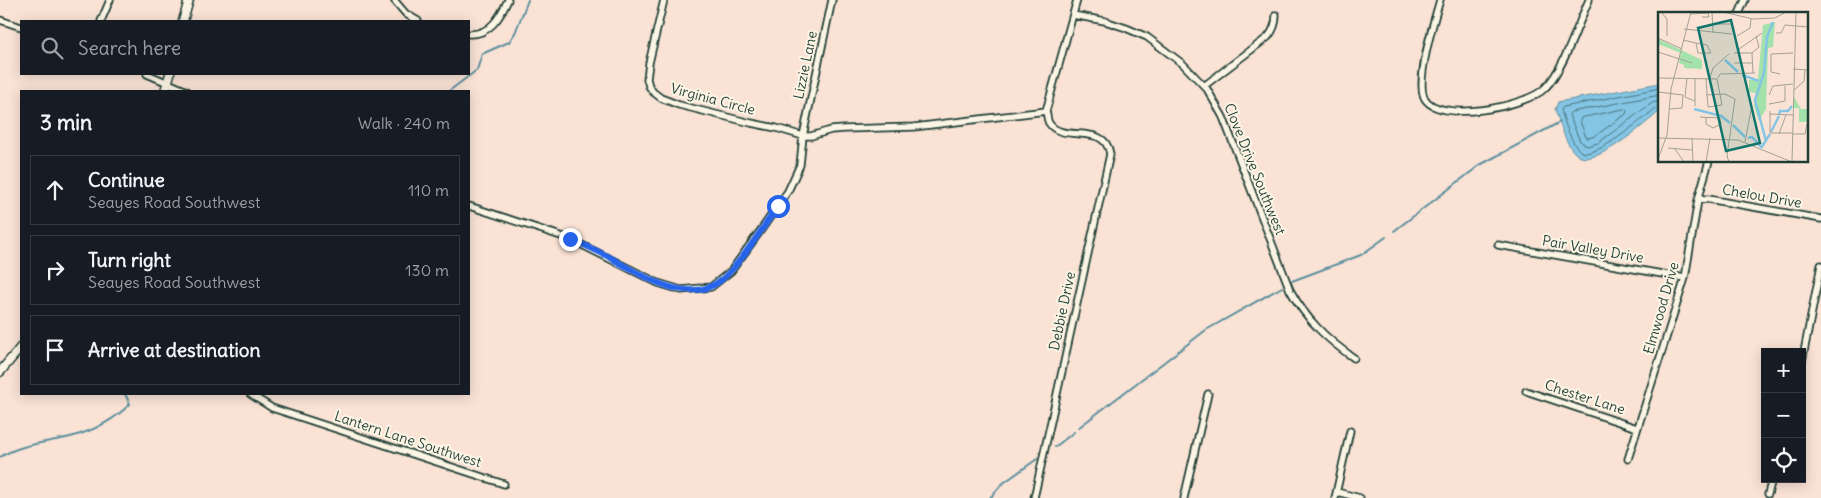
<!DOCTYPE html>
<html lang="en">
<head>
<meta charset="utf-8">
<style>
	body { margin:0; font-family:Delius,sans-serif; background:#242831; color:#f1f3f6 }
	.controls { position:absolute; right:15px; bottom:15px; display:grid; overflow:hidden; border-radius:0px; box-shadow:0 2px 12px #0003 }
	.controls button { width:45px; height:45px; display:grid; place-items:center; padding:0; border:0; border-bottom:1px solid #363941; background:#171b24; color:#f1f3f6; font:25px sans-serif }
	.stop { position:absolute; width:15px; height:15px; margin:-11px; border:4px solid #2563eb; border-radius:50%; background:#fff }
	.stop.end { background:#2563eb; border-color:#fff; box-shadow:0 1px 5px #0008 }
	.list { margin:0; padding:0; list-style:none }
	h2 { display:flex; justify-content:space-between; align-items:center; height:65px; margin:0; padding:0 20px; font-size:21px }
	h2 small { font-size:16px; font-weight:400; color:#9ea1a6 }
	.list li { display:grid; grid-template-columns:32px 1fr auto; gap:15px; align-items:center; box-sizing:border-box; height:70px; margin:0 10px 10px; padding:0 10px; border:1px solid #363941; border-radius:0px }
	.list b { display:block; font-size:19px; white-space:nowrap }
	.list p { margin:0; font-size:16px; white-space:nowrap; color:#9ea1a6 }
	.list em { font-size:16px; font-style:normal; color:#9ea1a6 }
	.icon { flex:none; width:28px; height:28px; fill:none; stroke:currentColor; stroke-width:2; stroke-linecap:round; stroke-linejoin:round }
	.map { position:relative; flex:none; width:1821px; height:498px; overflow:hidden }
	.search { position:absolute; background:#171b24; box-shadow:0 2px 12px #0003; left:20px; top:20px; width:450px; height:55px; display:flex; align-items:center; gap:12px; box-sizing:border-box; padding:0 18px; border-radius:0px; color:#9ea1a6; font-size:19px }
	.panel { position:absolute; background:#171b24; box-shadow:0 2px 12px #0003; left:20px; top:90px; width:450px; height:305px; border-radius:0px }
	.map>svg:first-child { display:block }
</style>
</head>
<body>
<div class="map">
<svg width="1821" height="498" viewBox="0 0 1821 498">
	<rect width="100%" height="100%" fill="#fae3d5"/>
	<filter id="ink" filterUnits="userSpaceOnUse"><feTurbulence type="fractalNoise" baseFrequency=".02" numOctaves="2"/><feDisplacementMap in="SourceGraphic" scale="10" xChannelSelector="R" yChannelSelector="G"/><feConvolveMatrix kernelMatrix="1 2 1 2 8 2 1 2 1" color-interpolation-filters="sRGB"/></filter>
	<g filter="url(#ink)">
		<path fill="#84c5e5" stroke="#5c8f9e" d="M1660 83V111C1646 123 1599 164 1581 157 1567 152 1560 122 1555 110L1558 102Z"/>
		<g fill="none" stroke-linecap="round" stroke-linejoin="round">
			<path stroke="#47737b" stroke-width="1" d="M1660 88 1563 107 1561 110C1564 121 1572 146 1582 152 1596 159 1643 118 1655 109L1660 108
				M1660 95 1571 112 1569 115 1580 141 1587 146 1598 143 1652 103 1660 101
				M1625 109 1627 111 1626 114 1595 136 1588 138 1586 137 1580 121 1581 118Z"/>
			<path stroke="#5c8f9e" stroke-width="2" d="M449 91 477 70 482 54 509 42 515 33 528 0
				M1394 231 1480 165 1560 122
				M1292 281 1361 255 1386 237
				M1078 428 1206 330 1282 287
				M1055 447 1074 432
				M0 457C23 443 48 443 74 436 95 430 114 420 130 404L125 394
				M990 498 1002 484 1037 459"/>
			<defs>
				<path id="street" d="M394 0 406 14 418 21
					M664 0 649 63 647 79 649 86 653 92 661 98 679 105 751 123 776 128 803 136H811L831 130 844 129 914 127 1046 111
					M1440 0C1434 20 1416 79 1424 97 1437 125 1528 106 1545 88 1564 69 1577 26 1589 0
					M1739 14 1745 0
					M1073 15 1105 21 1126 28 1147 37 1183 64 1207 89 1223 117 1290 290C1306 319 1326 339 1354 358
					M0 20 21 27
					M101 21 110 0
					M469 34C490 35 500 17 508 0
					M147 74 187 91
					M1204 86 1268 37C1274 30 1276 24 1276 15
					M1046 111 1077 0
					M1698 200 1708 199 1821 219
					M469 206 570 239 658 283 681 290 711 287 731 271 761 230 788 191 800 165 803 136 832 0
					M1498 245 1685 278
					M1802 362 1821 265
					M1526 391 1637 428
					M250 394 272 408 504 484
					M1628 459 1685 278 1698 200 1709 161
					M1337 492 1360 498
					M1768 494 1772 479
					M1034 498 1110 154C1105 121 1062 144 1049 123 1047 120 1047 114 1046 111
					M1184 498 1208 394
					M1335 498 1350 431"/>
				<path id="secondary" d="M183 21 189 0
					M165 91 170 74
					M0 372 21 347"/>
			</defs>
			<use href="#street" stroke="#1f3d34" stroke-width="9"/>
			<use href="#secondary" stroke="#1f3d34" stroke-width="11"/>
			<use href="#street" stroke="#fcf5e5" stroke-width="5.5"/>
			<use href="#secondary" stroke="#fcf5e5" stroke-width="8"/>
		</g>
	</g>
	<g fill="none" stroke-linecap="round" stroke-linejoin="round" filter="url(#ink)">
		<path stroke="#2563eb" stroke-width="6" d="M570 239C584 245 598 251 611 258 641 275 687 306 720 281 740 265 763 227 778 206"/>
	</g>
	<g text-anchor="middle" stroke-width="4" stroke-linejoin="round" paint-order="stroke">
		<g font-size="14" fill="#1f3d34" stroke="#fcf5e5">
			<text transform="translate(805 65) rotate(-78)" y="5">Lizzie Lane</text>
			<text transform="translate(713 99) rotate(15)" y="5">Virginia Circle</text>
			<text transform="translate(1255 169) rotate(68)" y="5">Clove Drive Southwest</text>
			<text transform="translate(1762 196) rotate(10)" y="5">Chelou Drive</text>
			<text transform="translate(1593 249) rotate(10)" y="5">Pair Valley Drive</text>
			<text transform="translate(1661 308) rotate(-74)" y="5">Elmwood Drive</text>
			<text transform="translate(1062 311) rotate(-78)" y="5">Debbie Drive</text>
			<text transform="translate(1585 397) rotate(18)" y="5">Chester Lane</text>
			<text transform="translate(408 439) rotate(18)" y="5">Lantern Lane Southwest</text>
		</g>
	</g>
	<g transform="translate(1658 12)">
		<rect width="150" height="150" fill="#fae3d5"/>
		<path d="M117 10 115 35 110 36 108 97 101 109 96 94 98 81 91 80V68L100 67 105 13ZM0 27 44 48V57L26 56V53L21 51 23 41 0 32ZM136 85 143 97H150V110H141V96H135Z" fill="#a3e2aa"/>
		<path fill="none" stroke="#84c5e5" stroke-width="2.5" d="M67 48 80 60M84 63 101 69M36 97 63 104 72 111M121 103 122 99H130L134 94M75 113 87 125M113 120 121 104M90 126 94 125 103 135M108 129 97 88 106 61 109 25 115 10M103 136 112 122"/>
		<path fill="none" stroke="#a2a195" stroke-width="1" d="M3 0 9 7V24M54 0 55 21M65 0 95 7 117 6 128 0M32 2 50 1 51 5H44M54 12H74M26 17 74 22M118 21H123L127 13 150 15M79 24 92 16 93 7M0 26 24 37M25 28 38 31 49 33 53 41H40L38 31M0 40 34 51M76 41H94L101 35 98 24M80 41 81 37 104 21M94 41 95 61M76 51H95M135 57 150 58M122 62 113 60V42L135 41M0 66 59 67M29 66 27 85 37 89M48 66 50 95 64 93 59 67M52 66 55 56 71 42M60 66 62 62 97 61M136 78 146 69 147 58M0 80 25 83 24 96 11 97M48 83 67 82 77 87 69 144 71 150M111 83 115 74 135 72M111 92 127 89V74M37 94V66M112 99V121H134M112 102 135 103M42 105 62 106 63 112 55 116M48 105V112L55 116M121 122 128 103M134 122H147L149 112M0 126 80 128 134 150M34 126 35 150M87 130 93 98M10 136 34 138M17 137 26 150M0 147 9 123 13 77 33 0M48 150 52 126M134 150 138 0"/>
		<path fill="#0f766e" fill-opacity="0.15" stroke="#0f766e" stroke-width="2.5" d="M73 8 102 131 68 139 40 16Z"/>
		<rect width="150" height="150" fill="none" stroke="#1f3d34" stroke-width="2.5"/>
	</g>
</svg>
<div class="controls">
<button>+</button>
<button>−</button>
<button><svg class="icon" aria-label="locate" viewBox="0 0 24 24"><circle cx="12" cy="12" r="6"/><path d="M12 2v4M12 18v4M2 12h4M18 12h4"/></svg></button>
</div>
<div class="stop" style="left:778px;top:206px"></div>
<div class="stop end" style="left:570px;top:239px"></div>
<div class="search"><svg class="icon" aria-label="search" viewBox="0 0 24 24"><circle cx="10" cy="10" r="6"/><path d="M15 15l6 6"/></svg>Search here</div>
<section class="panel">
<h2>3 min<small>Walk · 240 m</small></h2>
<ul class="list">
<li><svg class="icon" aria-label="ahead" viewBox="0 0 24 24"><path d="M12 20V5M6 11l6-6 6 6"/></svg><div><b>Continue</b><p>Seayes Road Southwest</p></div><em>110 m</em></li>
<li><svg class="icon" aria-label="right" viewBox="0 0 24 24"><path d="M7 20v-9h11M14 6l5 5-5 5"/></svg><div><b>Turn right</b><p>Seayes Road Southwest</p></div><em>130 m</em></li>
<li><svg class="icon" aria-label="arrive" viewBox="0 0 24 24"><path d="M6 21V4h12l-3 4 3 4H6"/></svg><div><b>Arrive at destination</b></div></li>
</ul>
</section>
</div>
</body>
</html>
